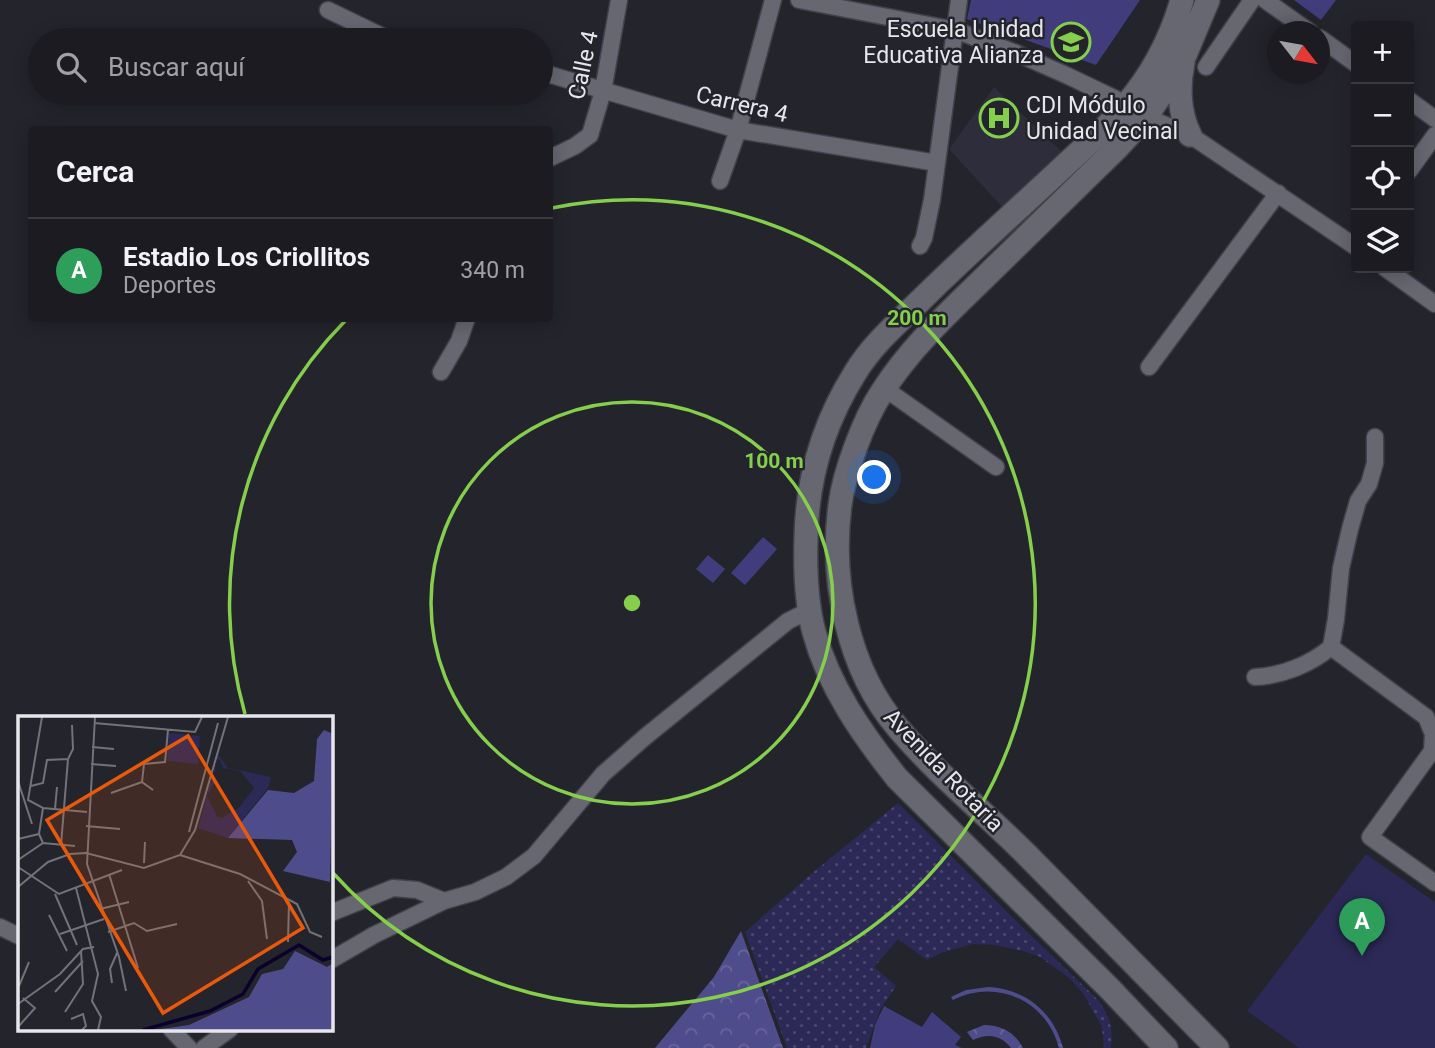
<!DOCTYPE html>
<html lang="es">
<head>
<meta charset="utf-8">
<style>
	body { margin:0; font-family:Roboto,sans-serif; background:#24242a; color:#f1f3f6 }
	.controls { position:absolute; right:21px; top:21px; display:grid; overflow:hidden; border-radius:7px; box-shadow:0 4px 18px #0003 }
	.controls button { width:63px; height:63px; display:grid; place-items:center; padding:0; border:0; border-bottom:2px solid #39393f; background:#1b1b21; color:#f1f3f6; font:35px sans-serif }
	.compass { position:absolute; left:1267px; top:21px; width:63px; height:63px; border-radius:50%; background:#1b1b21; box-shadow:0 4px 18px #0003; rotate:121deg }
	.you { position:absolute; left:875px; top:478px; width:24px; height:24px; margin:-18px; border:5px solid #fff; border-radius:50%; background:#1a73e8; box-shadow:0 0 0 10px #1a73e833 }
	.badge { display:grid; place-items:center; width:46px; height:46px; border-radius:50%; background:#7c3aed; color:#fff; font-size:23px; font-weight:700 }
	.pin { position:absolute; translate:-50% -58px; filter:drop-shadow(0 2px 4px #0008) }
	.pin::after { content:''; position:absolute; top:37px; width:24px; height:21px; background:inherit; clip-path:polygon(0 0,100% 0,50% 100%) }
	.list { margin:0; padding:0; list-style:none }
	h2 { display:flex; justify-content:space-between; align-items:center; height:91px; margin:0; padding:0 28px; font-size:30px }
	h2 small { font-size:23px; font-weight:400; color:#a0a1a5 }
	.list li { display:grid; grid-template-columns:46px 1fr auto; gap:21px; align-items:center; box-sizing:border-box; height:105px; padding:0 28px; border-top:2px solid #39393f }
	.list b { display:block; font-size:26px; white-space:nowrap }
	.list p { margin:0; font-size:23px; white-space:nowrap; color:#a0a1a5 }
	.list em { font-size:23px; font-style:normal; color:#a0a1a5 }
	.icon { flex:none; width:38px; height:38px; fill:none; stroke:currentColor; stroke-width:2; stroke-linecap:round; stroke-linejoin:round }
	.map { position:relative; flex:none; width:1435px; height:1048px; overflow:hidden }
	.search { position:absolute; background:#1b1b21; box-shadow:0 4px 18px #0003; left:28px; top:28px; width:525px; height:77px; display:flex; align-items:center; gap:18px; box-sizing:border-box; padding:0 24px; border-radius:38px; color:#a0a1a5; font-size:26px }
	.panel { position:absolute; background:#1b1b21; box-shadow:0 4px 18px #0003; left:28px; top:126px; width:525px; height:196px; border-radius:7px }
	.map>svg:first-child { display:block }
</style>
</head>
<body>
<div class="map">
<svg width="1435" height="1048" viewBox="0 0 1435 1048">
	<defs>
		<pattern id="grass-dots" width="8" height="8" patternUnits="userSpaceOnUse" patternTransform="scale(1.75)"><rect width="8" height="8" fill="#2c2956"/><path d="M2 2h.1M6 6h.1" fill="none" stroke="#4b486e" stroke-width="1.8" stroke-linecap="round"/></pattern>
		<pattern id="forest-crowns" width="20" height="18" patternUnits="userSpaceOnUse" patternTransform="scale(1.75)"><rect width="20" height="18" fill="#4f4c8c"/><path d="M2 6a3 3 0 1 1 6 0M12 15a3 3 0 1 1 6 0" fill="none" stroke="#68669c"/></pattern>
	</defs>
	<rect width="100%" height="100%" fill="#24242c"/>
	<path fill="#2d2d3b" d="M994 87 1062 152 1004 209 949 149Z"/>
	<path fill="url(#grass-dots)" d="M898 803 1015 920 1098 1000C1110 1016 1113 1028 1111 1048H1104L1102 1027 1083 993 1068 977 1040 957 1023 951 995 945 972 944 941 953 927 960 898 939 874 967 896 986 880 1010 866 1048H787L745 932 810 875Z"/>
	<path fill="url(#forest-crowns)" d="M741 931 783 1048H655L714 977Z
		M989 987C1026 989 1054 1013 1063 1048H1059C1047 1001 997 978 953 1000L951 997 966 990Z
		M984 1025C1002 1025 1015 1033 1023 1048H1011C1001 1035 988 1033 973 1040L967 1032Z"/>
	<path fill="#2c2956" d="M1366 854 1435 902V1048H1299L1247 1011Z"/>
	<path fill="#413d7c" d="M971 0H1140L1096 65 967 19Z
		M1294 0H1336L1321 20Z
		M763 537 777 549 745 585 731 573Z
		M708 555 725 569 713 583 696 569Z
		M884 1006 922 1027 932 1012 961 1037 955 1045 962 1048H870L875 1025Z"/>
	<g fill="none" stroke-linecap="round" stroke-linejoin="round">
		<defs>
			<path id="minor" d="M799 0 955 30 1016 53 1066 75 1114 98 1146 117 1190 135 1356 247
				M1265 0 1310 32
				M328 10 390 40
				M1320 38 1356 64
				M1206 67 1252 0
				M541 72 738 130 937 163
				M1409 100 1435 119
				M550 158 575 146 590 135 603 91 619 0
				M1409 171 1435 135
				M720 181 738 130 773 0
				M920 246 924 238 932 200 959 0
				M1385 268 1435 304
				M1149 367 1278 193
				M441 372 459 341 467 318
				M884 388 996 467
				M1331 647 1336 619 1341 568 1350 529 1358 501 1369 484 1375 463V437
				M1255 677C1282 676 1311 664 1331 647L1426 717 1433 734 1432 751 1370 837 1435 883
				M331 913 393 888 417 890 444 901
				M0 927 19 936
				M331 960 374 935 444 901 475 892 506 877 534 856 603 774 645 737 788 621 810 610
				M171 1029 189 1048
				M204 1048 230 1029"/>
			<path id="secondary" d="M1208 0 1185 55 1174 75 1146 117 1118 147C1074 190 1030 233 986 276 949 312 910 348 882 392 864 419 844 473 840 505 830 581 848 670 898 728 937 774 984 812 1026 854 1090 919 1153 983 1217 1048
				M1183 63C1178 86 1179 114 1190 135
				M1166 1048 1109 988 897 778C862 734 829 687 814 632 806 602 805 569 806 538 807 478 823 424 855 373 873 343 901 320 926 295 970 252 1016 211 1061 169 1082 149 1106 129 1125 106 1151 76 1171 38 1182 0"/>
		</defs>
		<use href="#minor" stroke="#414148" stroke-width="19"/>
		<use href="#secondary" stroke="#414148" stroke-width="26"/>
		<use href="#minor" stroke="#666770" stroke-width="16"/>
		<use href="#secondary" stroke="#666770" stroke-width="23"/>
	</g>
	<g fill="none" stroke="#85cf4c" stroke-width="3.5">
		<circle cx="632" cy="603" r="201"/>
		<path d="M245 714A403 403 0 0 1 345 321M552 208A403 403 0 1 1 333 873"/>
	</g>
	<defs>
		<symbol id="school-ring" viewBox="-11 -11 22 22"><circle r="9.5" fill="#24242c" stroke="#85cf4c" stroke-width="1.5"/><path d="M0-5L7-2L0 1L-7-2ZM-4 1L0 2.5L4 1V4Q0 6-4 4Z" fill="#85cf4c"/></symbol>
		<symbol id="hospital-ring" viewBox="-11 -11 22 22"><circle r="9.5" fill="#24242c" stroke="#85cf4c" stroke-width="1.5"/><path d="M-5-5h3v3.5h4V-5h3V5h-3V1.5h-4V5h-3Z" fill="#85cf4c"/></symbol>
	</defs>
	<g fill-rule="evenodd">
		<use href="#school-ring" x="1049" y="20" width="44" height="44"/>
		<use href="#hospital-ring" x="977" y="96" width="44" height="44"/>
	</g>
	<g text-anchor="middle" stroke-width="5" stroke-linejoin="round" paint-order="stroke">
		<g font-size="23" fill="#e6e6eb" stroke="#24242c" text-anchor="end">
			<text x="1044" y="37">Escuela Unidad<tspan x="1044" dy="26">Educativa Alianza</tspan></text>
			<text x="1026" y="113" text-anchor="start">CDI Módulo<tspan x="1026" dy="26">Unidad Vecinal</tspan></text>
		</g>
		<g font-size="23" fill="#e6e6eb" stroke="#24242c">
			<text transform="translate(583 65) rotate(-78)" y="8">Calle 4</text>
			<text transform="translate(742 104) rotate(13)" y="8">Carrera 4</text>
			<text transform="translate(944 770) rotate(46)" y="8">Avenida Rotaria</text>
		</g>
	</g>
	<g transform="translate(18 716)">
		<rect width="315" height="315" fill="#24242c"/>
		<path d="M199 37 210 52 253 61 250 72 210 122 180 112 192 67 198 63 189 80 199 100 204 102 221 92 236 72 222 55 205 52 202 44 198 43 197 58 195 52Z" fill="#2c2956"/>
		<path d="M306 14 315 18 312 166 265 155 279 136 274 124 210 122 250 74 276 77 296 65 299 23ZM277 235 309 251 315 247V314H136L171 309 231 281 244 258 265 253Z" fill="#4f4c8c"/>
		<path d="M151 17 182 20 180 48 149 45Z" fill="#2c2956"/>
		<path fill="none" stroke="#0a012c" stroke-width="3.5" d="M125 314 192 295 225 278 240 253 281 229 305 244 315 241"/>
		<path fill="none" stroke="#727278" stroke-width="2" d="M24 1 10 84 25 92 69 96M77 1 69 148 101 241 108 275M76 7 177 16 184 1M74 31 96 33M73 48 98 50M0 65 14 108M13 70 25 67 29 44 50 43M135 74 124 66 126 48 147 46 150 14M93 77 124 66M25 92 21 118 25 127M37 93 39 71M68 110 102 113M171 116 200 7M0 123 21 118M43 129 50 43 55 33 54 9M162 139 222 158 279 188 292 216 304 221M0 144 25 127 57 130M126 147 127 126M0 151 41 178 104 154M91 158 120 252M230 165 244 185 249 223M0 171 30 146 52 138 68 137 126 152 162 139 177 114 210 1M58 172 80 258 74 285 83 301 80 314M37 178 59 229M82 193 111 186M31 199 49 235M90 216 116 207 129 215 159 208M42 218 86 203M270 226 271 186M94 267 92 253 99 237M1 270 11 246M37 276 65 245M0 288 42 258 65 233 76 231M47 296 65 268 63 235M53 303 65 298 68 310 64 314M0 311 17 292 5 282"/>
		<path fill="#e8590c" fill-opacity="0.15" stroke="#e8590c" stroke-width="3.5" d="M170 20 285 212 145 297 29 104Z"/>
		<rect width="315" height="315" fill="none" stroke="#e6e6eb" stroke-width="3.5"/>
	</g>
	<circle cx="632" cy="603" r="10" fill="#85cf4c" stroke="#24242c" stroke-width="3.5"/>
	<g font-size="21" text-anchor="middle" font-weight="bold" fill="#85cf4c" stroke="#24242c" stroke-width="5" stroke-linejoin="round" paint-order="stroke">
		<text x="917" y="325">200 m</text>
		<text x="774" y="468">100 m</text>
	</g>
</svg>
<div class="controls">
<button>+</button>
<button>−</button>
<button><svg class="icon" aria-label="locate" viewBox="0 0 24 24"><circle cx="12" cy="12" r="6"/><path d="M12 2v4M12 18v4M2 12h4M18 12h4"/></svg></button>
<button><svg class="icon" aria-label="layers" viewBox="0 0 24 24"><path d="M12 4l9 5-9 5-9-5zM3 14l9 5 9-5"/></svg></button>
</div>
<svg class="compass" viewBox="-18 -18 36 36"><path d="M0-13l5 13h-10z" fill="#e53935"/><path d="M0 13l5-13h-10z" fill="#a0a1a5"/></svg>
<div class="you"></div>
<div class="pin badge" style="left:1362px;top:956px;background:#2e9e5b">A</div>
<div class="search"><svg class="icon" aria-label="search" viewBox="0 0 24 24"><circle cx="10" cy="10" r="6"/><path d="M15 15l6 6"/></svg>Buscar aquí</div>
<section class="panel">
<h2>Cerca<small></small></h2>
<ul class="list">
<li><span class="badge" style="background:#2e9e5b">A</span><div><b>Estadio Los Criollitos</b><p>Deportes</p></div><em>340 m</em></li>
</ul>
</section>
</div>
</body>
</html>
